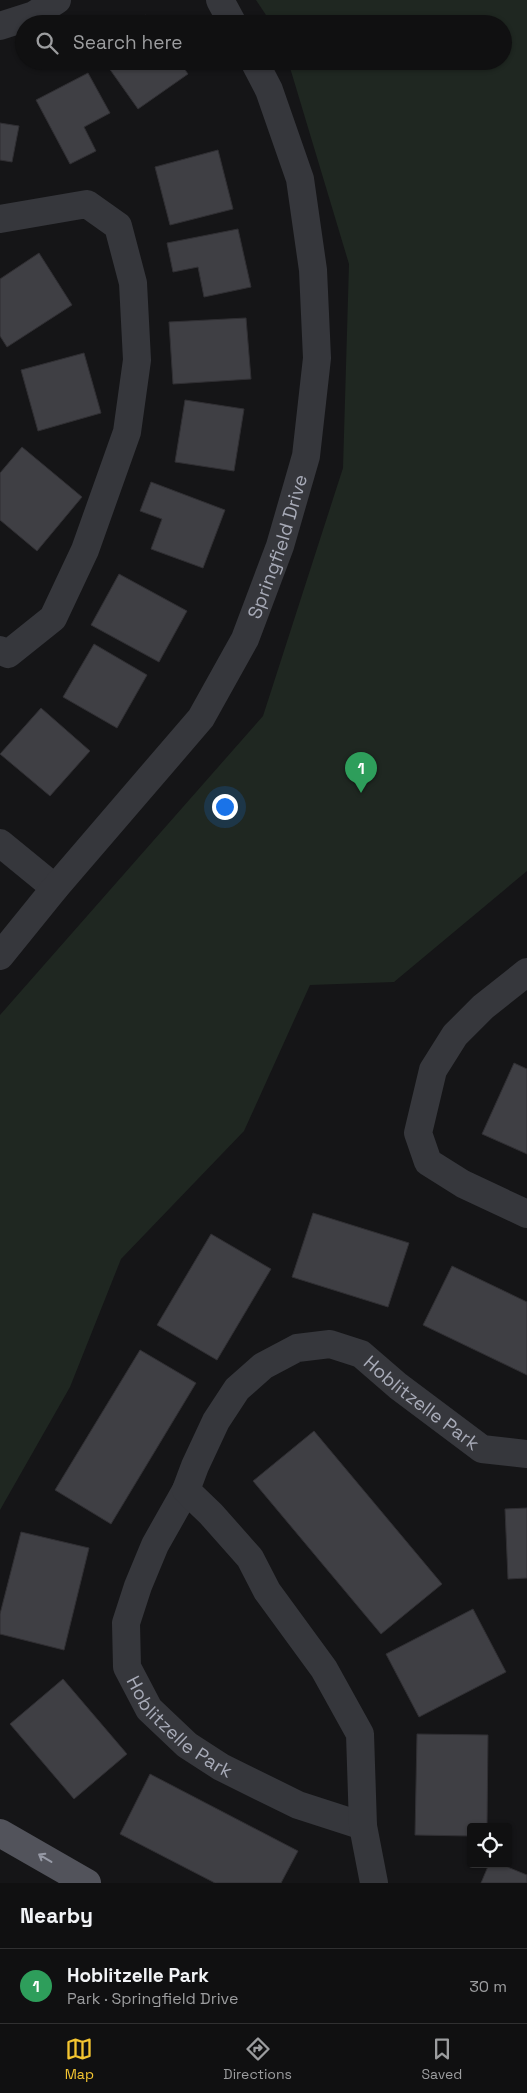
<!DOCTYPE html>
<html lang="en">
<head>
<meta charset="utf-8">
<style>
	body { margin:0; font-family:"Space Grotesk",sans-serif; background:#1e1e1f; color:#f1f3f6 }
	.controls { position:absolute; right:15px; bottom:15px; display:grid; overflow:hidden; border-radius:5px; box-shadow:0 1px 4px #0004 }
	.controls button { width:45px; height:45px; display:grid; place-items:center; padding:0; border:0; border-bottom:1px solid #303031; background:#101011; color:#f1f3f6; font:25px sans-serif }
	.you { position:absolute; left:224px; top:806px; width:18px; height:18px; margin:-12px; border:4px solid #fff; border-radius:50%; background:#1a73e8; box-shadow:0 0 0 8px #1a73e833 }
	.badge { display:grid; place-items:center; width:32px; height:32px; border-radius:50%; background:#f4c531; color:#fff; font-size:16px; font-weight:700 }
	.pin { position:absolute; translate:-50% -41px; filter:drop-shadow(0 1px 2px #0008) }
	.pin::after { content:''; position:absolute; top:26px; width:18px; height:15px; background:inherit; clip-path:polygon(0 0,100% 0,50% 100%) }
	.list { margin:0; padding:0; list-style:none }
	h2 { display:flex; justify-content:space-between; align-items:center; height:65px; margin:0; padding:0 20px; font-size:21px }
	h2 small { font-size:16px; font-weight:400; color:#9c9d9f }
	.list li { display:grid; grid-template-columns:32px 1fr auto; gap:15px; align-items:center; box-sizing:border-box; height:75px; padding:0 20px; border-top:1px solid #303031 }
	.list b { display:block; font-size:19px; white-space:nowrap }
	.list p { margin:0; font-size:16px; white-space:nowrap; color:#9c9d9f }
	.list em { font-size:16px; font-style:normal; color:#9c9d9f }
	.icon { flex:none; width:28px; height:28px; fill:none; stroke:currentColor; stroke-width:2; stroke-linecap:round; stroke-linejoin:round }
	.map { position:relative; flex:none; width:527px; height:1883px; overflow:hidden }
	.search { position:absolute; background:#101011; box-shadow:0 1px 4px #0004; left:15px; right:15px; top:15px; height:55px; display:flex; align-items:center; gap:12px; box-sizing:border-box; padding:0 18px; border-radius:28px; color:#9c9d9f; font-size:19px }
	.sheet { height:140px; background:#101011 }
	nav { display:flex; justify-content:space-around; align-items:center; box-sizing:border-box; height:70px; border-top:1px solid #303031; background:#101011; font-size:14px; color:#9c9d9f }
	nav a { display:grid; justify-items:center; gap:2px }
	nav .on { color:#f4c531 }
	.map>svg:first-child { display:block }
</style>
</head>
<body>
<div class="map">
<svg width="527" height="1883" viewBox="0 0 527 1883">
	<rect width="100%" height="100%" fill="#151517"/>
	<path fill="#1f2721" d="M256 0H527V871L394 982 310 985 244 1131 121 1259 70 1387 0 1510V1015L263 716 343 468 349 264 288 61H503V24H272Z"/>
	<path fill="#3f3f44" stroke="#302f33" d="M146 15 153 24H133Z
		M104 61H179L188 74 138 109Z
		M88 73 110 113 84 127 96 151 70 164 36 100Z
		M0 123 19 126 12 162 0 160Z
		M218 150 233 209 170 225 155 167Z
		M238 229 251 287 204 297 198 267 173 272 167 243Z
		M39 253 72 305 7 347 0 336V279Z
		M246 318 251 379 173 384 169 322Z
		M84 353 101 413 38 431 21 370Z
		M185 400 244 409 234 471 175 462Z
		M22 447 82 497 37 551 0 520V473Z
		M151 482 225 510 203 568 151 549 162 519 140 511Z
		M119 574 187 611 159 662 91 625Z
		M94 644 147 675 117 728 63 697Z
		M41 708 90 751 50 796 0 754Z
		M514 1063 527 1069V1154L482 1134Z
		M313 1213 409 1243 388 1307 292 1277Z
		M211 1234 271 1269 217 1360 157 1325Z
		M452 1266 527 1302V1375L423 1325Z
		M140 1350 196 1383 111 1524 55 1490Z
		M314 1431 442 1584 381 1634 253 1481Z
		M527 1508V1578L508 1579 505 1509Z
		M21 1532 89 1548 64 1650 0 1634V1614Z
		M473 1609 506 1672 419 1717 386 1654Z
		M63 1679 127 1754 74 1799 10 1724Z
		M417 1734 488 1735 487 1827H471V1836L415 1835Z
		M150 1774 298 1851 281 1883H215L120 1834Z
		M489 1864H500L527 1875V1883H481Z"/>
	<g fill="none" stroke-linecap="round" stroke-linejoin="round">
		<g stroke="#36373c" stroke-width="28">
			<path d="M220 0 233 24"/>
			<path d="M0 26 34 15 57 0"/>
			<path d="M0 219 87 204 118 226 133 283 137 360 127 432 85 550 53 618 8 654 0 650"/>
			<path d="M0 843 55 888"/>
			<path id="s1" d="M0 956 55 888 201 718 245 639 280 546 306 456 317 358 313 270 300 179 269 90 254 61"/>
			<path d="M527 972 483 1007 455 1035 433 1070 418 1133 428 1162 463 1184 527 1214"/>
			<path id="s2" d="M186 1490 155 1545 138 1586 126 1623 127 1667 149 1709 187 1745 221 1767 298 1805 363 1826"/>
			<path id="s3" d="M374 1883 363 1826 360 1734 324 1669 267 1591 250 1558 211 1514 186 1490 195 1466 216 1421 237 1389 263 1366 297 1348 330 1344 361 1354 398 1386 482 1449 527 1454"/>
		</g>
		<path stroke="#52535b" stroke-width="28" d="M0 1833 87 1883"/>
	</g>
	<defs><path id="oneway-shaft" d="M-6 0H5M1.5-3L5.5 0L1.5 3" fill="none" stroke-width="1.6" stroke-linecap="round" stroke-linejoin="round" transform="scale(1.25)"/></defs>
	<use stroke="#9699a5" href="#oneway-shaft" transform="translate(45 1858) rotate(-149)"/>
	<g text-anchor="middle" stroke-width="4" stroke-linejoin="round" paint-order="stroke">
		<g font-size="19" fill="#a7aab7" stroke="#101012">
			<text dy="7" stroke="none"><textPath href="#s1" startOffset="500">Springfield Drive</textPath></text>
			<text dy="7" stroke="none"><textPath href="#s3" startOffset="782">Hoblitzelle Park</textPath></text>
			<text dy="7" stroke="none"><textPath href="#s2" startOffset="272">Hoblitzelle Park</textPath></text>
		</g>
	</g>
</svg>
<div class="controls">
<button><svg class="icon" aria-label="locate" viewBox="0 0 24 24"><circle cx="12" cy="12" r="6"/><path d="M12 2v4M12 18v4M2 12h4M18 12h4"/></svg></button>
</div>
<div class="you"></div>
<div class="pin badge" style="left:361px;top:793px;background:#2e9e5b">1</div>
<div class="search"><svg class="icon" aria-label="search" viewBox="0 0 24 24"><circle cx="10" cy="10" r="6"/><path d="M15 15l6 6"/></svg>Search here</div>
</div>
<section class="sheet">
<h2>Nearby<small></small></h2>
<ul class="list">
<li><span class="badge" style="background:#2e9e5b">1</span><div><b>Hoblitzelle Park</b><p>Park · Springfield Drive</p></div><em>30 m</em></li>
</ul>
</section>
<nav>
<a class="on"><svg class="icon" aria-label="map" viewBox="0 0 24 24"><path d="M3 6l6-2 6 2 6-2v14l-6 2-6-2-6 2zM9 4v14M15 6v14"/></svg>Map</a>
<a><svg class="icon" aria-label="directions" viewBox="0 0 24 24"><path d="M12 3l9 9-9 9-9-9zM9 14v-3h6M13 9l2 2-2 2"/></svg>Directions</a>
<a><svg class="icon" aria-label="saved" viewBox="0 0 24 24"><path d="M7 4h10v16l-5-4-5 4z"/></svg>Saved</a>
</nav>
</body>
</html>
